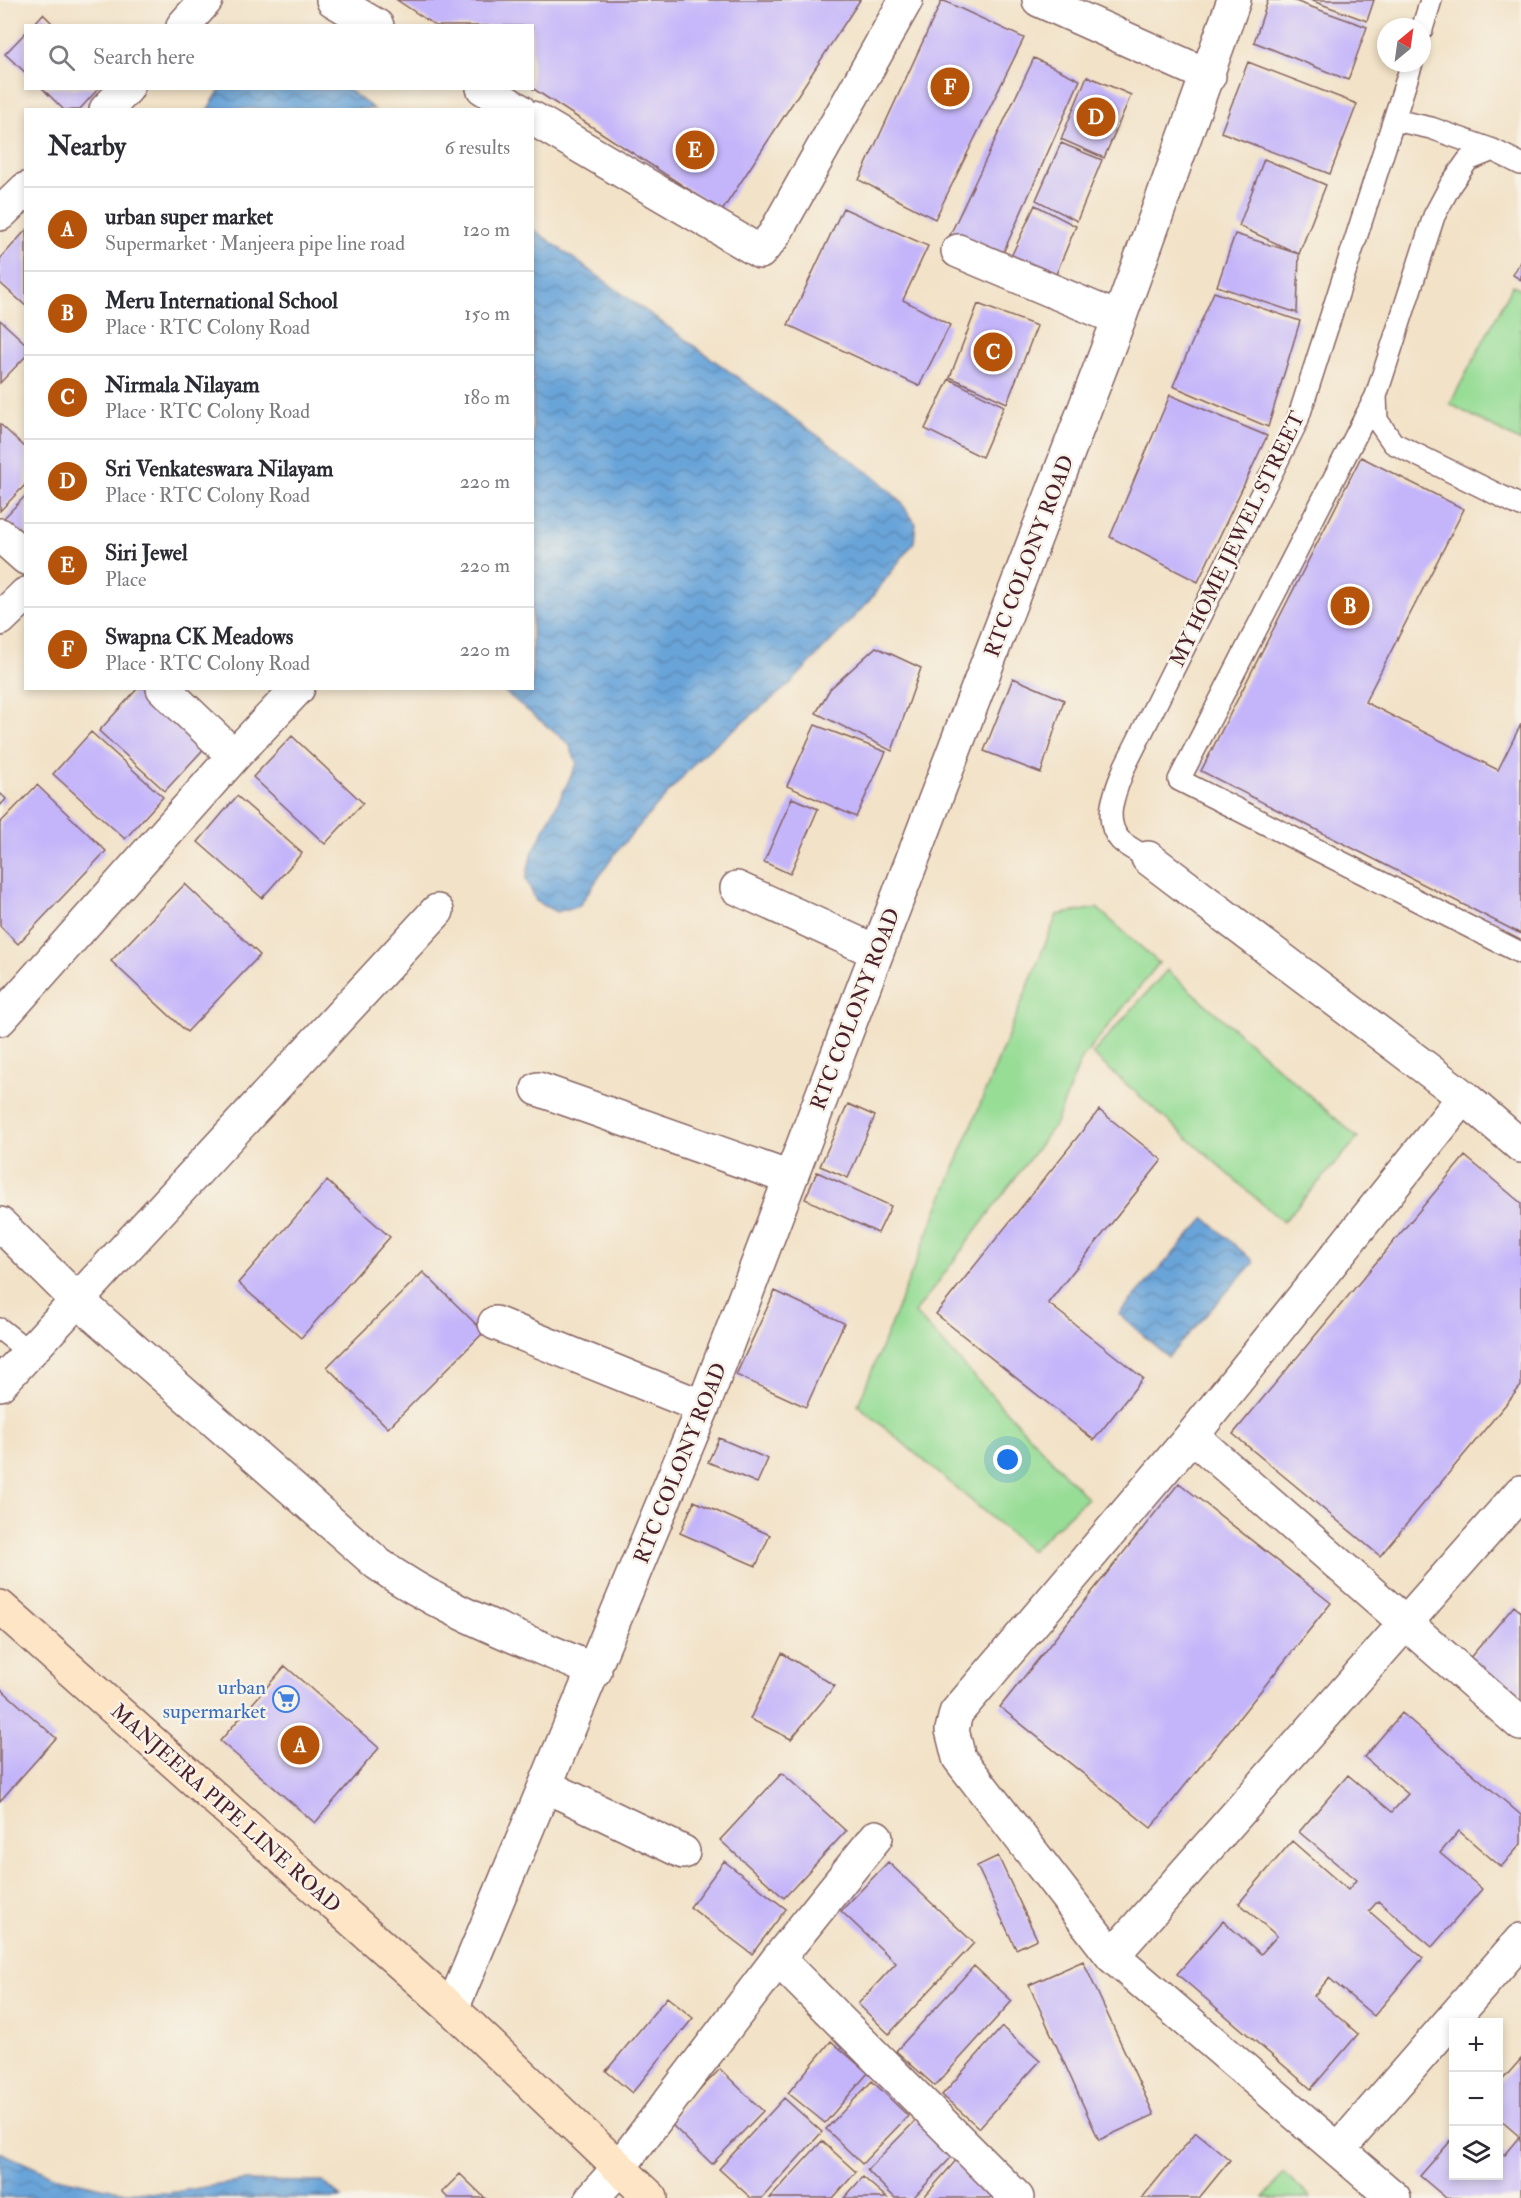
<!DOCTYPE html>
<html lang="en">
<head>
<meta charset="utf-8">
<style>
	body { margin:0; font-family:"IM FELL Double Pica",serif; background:#f2f2f3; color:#2b2b33 }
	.controls { position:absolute; right:18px; bottom:18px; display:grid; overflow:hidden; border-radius:0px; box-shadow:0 3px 9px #0003 }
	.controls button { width:54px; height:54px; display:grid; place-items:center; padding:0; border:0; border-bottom:2px solid #e1e1e2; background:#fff; color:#2b2b33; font:30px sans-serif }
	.compass { position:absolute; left:1377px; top:18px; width:54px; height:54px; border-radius:50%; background:#fff; box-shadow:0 3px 9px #0003; rotate:29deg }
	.you { position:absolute; left:1008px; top:1460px; width:21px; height:21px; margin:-15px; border:4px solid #fff; border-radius:50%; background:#1a73e8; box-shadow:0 0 0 9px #1a73e833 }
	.badge { display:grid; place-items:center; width:39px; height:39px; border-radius:50%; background:#b45309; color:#fff; font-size:20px; font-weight:700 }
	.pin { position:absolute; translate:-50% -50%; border:3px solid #fff; box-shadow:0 2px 6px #0006 }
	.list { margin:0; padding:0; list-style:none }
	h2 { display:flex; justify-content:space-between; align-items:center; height:78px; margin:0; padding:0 24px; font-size:26px }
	h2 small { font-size:20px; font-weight:400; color:#7c7c81 }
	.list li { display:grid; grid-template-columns:39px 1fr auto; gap:18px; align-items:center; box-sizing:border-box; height:84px; padding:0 24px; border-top:2px solid #e1e1e2 }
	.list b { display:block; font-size:22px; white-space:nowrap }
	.list p { margin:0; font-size:20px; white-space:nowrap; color:#7c7c81 }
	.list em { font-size:20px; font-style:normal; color:#7c7c81 }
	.icon { flex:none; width:33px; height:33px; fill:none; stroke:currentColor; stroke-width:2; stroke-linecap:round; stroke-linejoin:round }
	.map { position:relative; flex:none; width:1521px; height:2198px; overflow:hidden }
	.search { position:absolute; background:#fff; box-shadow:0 3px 9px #0003; left:24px; top:24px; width:510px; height:66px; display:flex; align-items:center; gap:15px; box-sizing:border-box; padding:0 21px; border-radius:0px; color:#7c7c81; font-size:22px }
	.panel { position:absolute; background:#fff; box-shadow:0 3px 9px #0003; left:24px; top:108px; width:510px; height:582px; border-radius:0px }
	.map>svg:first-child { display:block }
</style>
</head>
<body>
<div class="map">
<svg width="1521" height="2198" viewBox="0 0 1521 2198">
	<defs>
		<pattern id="water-waves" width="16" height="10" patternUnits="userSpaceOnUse" patternTransform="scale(1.5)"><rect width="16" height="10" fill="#69a4d9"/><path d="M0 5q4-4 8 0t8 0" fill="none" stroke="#5885b0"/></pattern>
	</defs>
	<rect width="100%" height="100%" fill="#f7f3e8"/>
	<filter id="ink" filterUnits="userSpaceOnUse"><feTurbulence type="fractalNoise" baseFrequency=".0167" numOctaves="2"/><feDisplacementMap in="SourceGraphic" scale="12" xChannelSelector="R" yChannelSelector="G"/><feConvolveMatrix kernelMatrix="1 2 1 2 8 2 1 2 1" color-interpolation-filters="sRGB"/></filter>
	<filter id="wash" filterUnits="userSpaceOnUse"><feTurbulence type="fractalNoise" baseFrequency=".008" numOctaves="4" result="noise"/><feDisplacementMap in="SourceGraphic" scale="24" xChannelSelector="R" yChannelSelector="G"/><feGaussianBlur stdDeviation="1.35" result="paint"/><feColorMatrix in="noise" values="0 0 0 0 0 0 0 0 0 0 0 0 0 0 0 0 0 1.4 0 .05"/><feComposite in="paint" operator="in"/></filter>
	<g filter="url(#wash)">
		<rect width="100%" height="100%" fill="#f2e2c7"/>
		<path fill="#97dd96" stroke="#707e60" stroke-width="1.5" d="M1513 285 1521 289V442L1450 404Z
			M1097 908 1159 963 1081 1060 1056 1123 915 1313 1087 1498 1031 1551 858 1405 1057 915Z
			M1167 970 1358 1138 1283 1222 1092 1054Z
			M1284 2173 1311 2198H1264Z"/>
		<path fill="url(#water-waves)" stroke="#5a6282" stroke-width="1.5" d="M221 88 347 89 374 109H208Z
			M533 229 876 478 900 501 916 524 914 542 869 601 790 684 700 757 617 851 579 906 556 912 536 901 526 879 531 856 577 764 569 744 501 689 532 688Z
			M1205 1218 1254 1262 1168 1357 1119 1314Z
			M0 2152 53 2176 124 2192 168 2193 243 2181 323 2182 342 2198H0Z"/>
		<g id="blocks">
			<path fill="#c4b5fa" d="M397 0H860L722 211 532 88V26H436Z
				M942 0 1024 38 935 219 859 180Z
				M1268 0H1292L1367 27 1348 80 1254 42Z
				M1310 0H1374L1367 21Z
				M43 14 55 26H32Z
				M26 32V73L5 54Z
				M1034 58 1080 80 999 262 949 237Z
				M1248 62 1357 104 1330 174 1221 132Z
				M1087 76 1131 95 1104 158 1061 139Z
				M42 88H99L79 110H64Z
				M1061 143 1102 160 1077 221 1036 200Z
				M1264 159 1326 185 1299 254 1297 313 1217 286 1235 234 1299 254 1239 226Z
				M1035 205 1076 226 1054 279 1009 261Z
				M843 208 928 246 903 300 950 325 919 386 788 325Z
				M26 230V306L0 283V259Z
				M1521 260V280L1513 275Z
				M1214 292 1300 321 1268 427 1173 386Z
				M978 304 1037 326 1007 403 950 377Z
				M0 320 26 344V356L0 383Z
				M949 379 1004 406 982 457 925 429Z
				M1170 395 1267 436 1198 582 1110 537Z
				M0 424 26 448V484L0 511Z
				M1361 457 1464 509 1365 702 1498 770 1521 724V934L1201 771Z
				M26 495V538L4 518Z
				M876 647 921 668 892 751 816 713 830 689Z
				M1013 678 1064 700 1041 773 984 751Z
				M138 688H153L211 741 165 791 99 731Z
				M815 725 886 752 856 817 787 786Z
				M91 732 163 797 125 839 53 774Z
				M292 736 363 803 325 844 253 777Z
				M37 785 106 851 18 944 0 926V823Z
				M0 793 6 799 0 806Z
				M237 796 302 853 262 898 198 842Z
				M792 798 818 809 790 874 764 862Z
				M185 884 260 955 187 1032 111 961Z
				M848 1104 875 1116 848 1178 820 1166Z
				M1099 1110 1162 1160 1048 1303 1143 1378 1094 1440 936 1314Z
				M1465 1156 1521 1203V1386L1380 1556 1233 1434Z
				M817 1172 891 1206 878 1233 805 1199Z
				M327 1181 390 1237 301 1338 238 1283Z
				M423 1272 484 1332 388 1428 327 1367Z
				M775 1291 844 1323 806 1407 736 1375Z
				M719 1438 768 1459 757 1483 708 1462Z
				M1179 1483 1331 1603 1151 1828 1000 1707Z
				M694 1501 770 1535 756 1566 680 1533Z
				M1514 1606 1521 1612V1705L1468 1660Z
				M782 1653 835 1686 791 1739 750 1719Z
				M285 1666 379 1748 315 1823 220 1741Z
				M0 1688 56 1738 0 1801Z
				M1402 1713 1521 1815V1844L1501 1867 1459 1831 1440 1853 1482 1889 1432 1947 1378 1901 1369 1911 1423 1958 1374 2016 1329 1978 1314 1996 1358 2034 1311 2089 1177 1974 1223 1921 1261 1954 1277 1936 1239 1903 1292 1841 1348 1890 1356 1880 1299 1832 1348 1775 1392 1812 1408 1794 1364 1757Z
				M782 1773 846 1831 784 1898 720 1840Z
				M998 1856 1037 1939 1016 1949 977 1866Z
				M724 1861 786 1909 752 1954 690 1907Z
				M888 1862 974 1943 889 2034 858 2004 896 1963 841 1911Z
				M1083 1961 1154 2115 1099 2140 1029 1985Z
				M974 1966 1012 2001 935 2086 896 2051Z
				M667 1997 693 2018 632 2093 606 2071Z
				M1002 2027 1040 2061 979 2128 942 2095Z
				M831 2041 868 2073 825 2123 788 2093Z
				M1521 2059V2198H1446L1420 2176 1454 2137V2176H1498V2150L1505 2155 1520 2137 1498 2118V2085Z
				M720 2069 763 2111 712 2164 669 2122Z
				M872 2081 908 2116 862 2164 826 2129Z
				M784 2098 822 2132 762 2198H751L719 2169Z
				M924 2112 961 2147 913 2198H895L867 2170Z
				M1196 2132 1230 2160 1199 2198H1142Z
				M822 2141 856 2172 833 2198H770Z
				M959 2157 997 2190 990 2198H923Z
				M460 2174 485 2198H448L442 2192Z
				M863 2177 887 2198H844Z"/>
		</g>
	</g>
	<g filter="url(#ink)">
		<use href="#blocks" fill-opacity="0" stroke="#856362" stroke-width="1.5"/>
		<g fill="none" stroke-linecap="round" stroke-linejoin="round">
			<defs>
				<path id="service" d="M1422 29 1431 0
					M1394 120 1431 128 1493 150
					M1521 164 1493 150 1468 160 1451 184 1434 216 1376 396 1377 420 1393 443 1521 506
					M1376 396 1179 780 1521 953
					M1148 858C1140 853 1127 847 1120 840 1101 819 1117 788 1125 766L1297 422 1412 63
					M0 1329 29 1352"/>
				<path id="minor" d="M333 0 377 26
					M1039 0 1209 76
					M183 26 206 0
					M483 88 519 110
					M106 110 127 88
					M532 118 760 252 774 235 906 0
					M0 214 26 189
					M958 251 1119 319
					M0 535 26 558
					M0 619 26 594
					M163 688 234 756
					M1148 858 1464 1097 1521 1146
					M737 888 877 952
					M0 1019 234 756 298 688
					M538 1089 790 1178
					M0 1224 76 1299 378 1564C443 1611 521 1638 595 1671
					M495 1323 703 1407
					M0 1384 437 911
					M1192 1436 1521 1724
					M546 1786 683 1852
					M1112 1956 1521 1492
					M778 1959 1017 2198
					M452 2009 703 1407 1119 319 1234 0
					M1339 2149 1521 1940
					M618 2169 778 1959 876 1837
					M1394 2198 1112 1956 959 1758 952 1730 956 1713 1192 1436 1464 1097"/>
				<path id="tertiary" d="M592 2198 618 2169"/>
				<path id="secondary" d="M0 1607 452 2009 651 2198"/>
			</defs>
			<use href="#service" stroke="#856362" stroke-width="24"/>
			<use href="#minor" stroke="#856362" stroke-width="36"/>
			<use href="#tertiary" stroke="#856362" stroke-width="36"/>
			<use href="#secondary" stroke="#856362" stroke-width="36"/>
			<use href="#service" stroke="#fff" stroke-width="21"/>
			<use href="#minor" stroke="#fff" stroke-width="33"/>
			<use href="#tertiary" stroke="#fff" stroke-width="33"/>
			<use href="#secondary" stroke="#fde5c5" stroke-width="33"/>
		</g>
	</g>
	<defs>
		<symbol id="supermarket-ring" viewBox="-11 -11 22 22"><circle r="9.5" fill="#f7f3e8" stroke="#3f7fe0" stroke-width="1.5"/><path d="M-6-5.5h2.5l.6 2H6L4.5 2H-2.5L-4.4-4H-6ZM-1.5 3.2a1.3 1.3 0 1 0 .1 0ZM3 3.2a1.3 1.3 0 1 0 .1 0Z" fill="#3f7fe0"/></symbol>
	</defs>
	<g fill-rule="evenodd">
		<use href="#supermarket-ring" x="271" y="1684" width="30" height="30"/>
	</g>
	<g text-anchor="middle" stroke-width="5" stroke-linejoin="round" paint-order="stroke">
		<g font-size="21" fill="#4a1f2b" stroke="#f7f3e8">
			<text transform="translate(1237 539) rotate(-64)" y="7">MY HOME JEWEL STREET</text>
			<text transform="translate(1029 556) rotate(-69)" y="7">RTC COLONY ROAD</text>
			<text transform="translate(855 1009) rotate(-69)" y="7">RTC COLONY ROAD</text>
			<text transform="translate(680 1463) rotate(-68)" y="7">RTC COLONY ROAD</text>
			<text transform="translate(226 1808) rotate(42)" y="7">MANJEERA PIPE LINE ROAD</text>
		</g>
		<g font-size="21" fill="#366cbe" stroke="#f7f3e8" text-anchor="end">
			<text x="266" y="1694">urban<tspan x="266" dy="24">supermarket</tspan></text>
		</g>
	</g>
</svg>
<div class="controls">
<button>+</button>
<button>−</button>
<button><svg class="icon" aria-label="layers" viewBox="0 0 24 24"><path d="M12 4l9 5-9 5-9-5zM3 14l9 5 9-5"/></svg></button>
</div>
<svg class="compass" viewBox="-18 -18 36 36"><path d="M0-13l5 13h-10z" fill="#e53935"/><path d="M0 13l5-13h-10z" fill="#7c7c81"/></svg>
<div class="you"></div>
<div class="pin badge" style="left:300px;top:1745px">A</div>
<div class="pin badge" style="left:1350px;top:606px">B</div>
<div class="pin badge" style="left:993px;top:352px">C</div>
<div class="pin badge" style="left:1096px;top:117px">D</div>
<div class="pin badge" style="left:695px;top:150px">E</div>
<div class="pin badge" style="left:950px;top:87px">F</div>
<div class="search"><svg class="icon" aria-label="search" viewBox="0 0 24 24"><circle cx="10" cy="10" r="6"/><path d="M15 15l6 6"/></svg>Search here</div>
<section class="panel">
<h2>Nearby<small>6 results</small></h2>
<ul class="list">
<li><span class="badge">A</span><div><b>urban super market</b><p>Supermarket · Manjeera pipe line road</p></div><em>120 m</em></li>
<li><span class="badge">B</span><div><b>Meru International School</b><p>Place · RTC Colony Road</p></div><em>150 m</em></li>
<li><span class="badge">C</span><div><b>Nirmala Nilayam</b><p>Place · RTC Colony Road</p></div><em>180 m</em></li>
<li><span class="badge">D</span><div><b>Sri Venkateswara Nilayam</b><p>Place · RTC Colony Road</p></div><em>220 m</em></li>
<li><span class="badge">E</span><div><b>Siri Jewel</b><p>Place</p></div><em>220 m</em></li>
<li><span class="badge">F</span><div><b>Swapna CK Meadows</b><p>Place · RTC Colony Road</p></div><em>220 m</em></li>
</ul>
</section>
</div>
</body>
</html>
